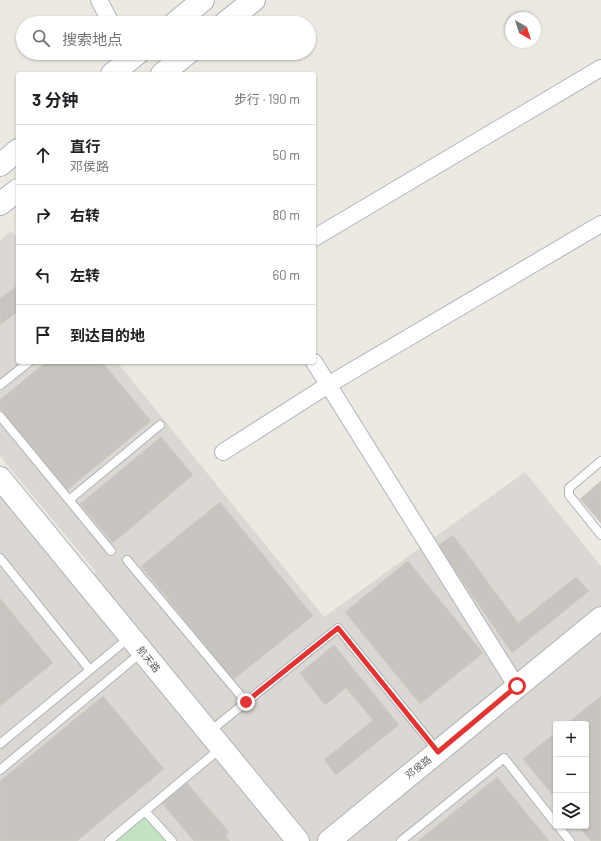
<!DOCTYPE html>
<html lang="zh">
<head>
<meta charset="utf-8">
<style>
	body { margin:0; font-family:Barlow,"Noto Sans SC",sans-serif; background:#f2f2f2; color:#202124 }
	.controls { position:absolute; right:12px; bottom:12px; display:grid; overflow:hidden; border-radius:4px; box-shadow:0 1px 3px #0004 }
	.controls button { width:36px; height:36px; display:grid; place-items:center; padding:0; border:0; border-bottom:1px solid #e0e0e0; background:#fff; color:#202124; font:20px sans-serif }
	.compass { position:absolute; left:505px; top:12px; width:36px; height:36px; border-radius:50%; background:#fff; box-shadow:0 1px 3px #0004; rotate:141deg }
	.stop { position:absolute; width:12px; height:12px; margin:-9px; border:3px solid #df3635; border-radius:50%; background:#fff }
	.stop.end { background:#df3635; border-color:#fff; box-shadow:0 1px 4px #0008 }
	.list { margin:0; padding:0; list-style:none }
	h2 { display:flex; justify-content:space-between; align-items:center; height:52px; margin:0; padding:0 16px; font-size:17px }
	h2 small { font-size:13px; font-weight:400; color:#757577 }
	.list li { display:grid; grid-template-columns:26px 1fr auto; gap:12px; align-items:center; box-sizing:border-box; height:60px; padding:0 16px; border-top:1px solid #e0e0e0 }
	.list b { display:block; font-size:15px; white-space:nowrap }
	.list p { margin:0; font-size:13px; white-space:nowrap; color:#757577 }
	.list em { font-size:13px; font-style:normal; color:#757577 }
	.icon { flex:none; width:22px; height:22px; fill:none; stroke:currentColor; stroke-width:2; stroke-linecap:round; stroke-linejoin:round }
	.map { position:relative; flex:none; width:601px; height:841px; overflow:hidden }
	.search { position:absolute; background:#fff; box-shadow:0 1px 3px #0004; left:16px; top:16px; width:300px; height:44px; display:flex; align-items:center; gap:10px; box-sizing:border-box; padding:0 14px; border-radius:22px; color:#757577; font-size:15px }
	.panel { position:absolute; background:#fff; box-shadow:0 1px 3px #0004; left:16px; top:72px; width:300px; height:292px; border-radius:4px }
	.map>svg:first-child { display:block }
</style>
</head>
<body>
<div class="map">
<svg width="601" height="841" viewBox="0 0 601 841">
	<rect width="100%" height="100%" fill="#ece9e2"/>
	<path fill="#dbd8d4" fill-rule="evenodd" d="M11 231 18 239V362H117L324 617 525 472 601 566V618L329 841H0V478L85 581 96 572 0 456V240Z
		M601 631V841H345ZM556 724H586V826H556Z"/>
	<path fill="#c2e3bf" d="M145 811 172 841H109Z"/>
	<path fill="#c8c4bf" stroke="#d1cac1" d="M18 285V311L0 325V299Z
		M46 362H102L151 421 67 490 0 409V400Z
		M161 437 193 475 113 543 80 504Z
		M601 481V523L580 499Z
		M220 502 313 616 233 680 141 566Z
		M453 535 518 623 576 577 589 591 512 653 438 546Z
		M408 561 483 653 420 704 345 612Z
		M0 598 53 663 0 706Z
		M334 645 399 725 336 775 324 760 373 720 346 688 325 705 300 673Z
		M103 696 164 769 77 841H0V781Z
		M601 696V841H591L578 826H586V724H566Z
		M556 732V799L523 759Z
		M497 777 549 841H418Z
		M187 783 229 832 225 835 230 841H194L162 803Z"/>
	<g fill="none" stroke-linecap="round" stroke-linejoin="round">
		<defs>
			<path id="lane" d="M0 385 29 362
				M0 416 111 551
				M601 461 569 488V495L601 535
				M69 500 160 425
				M0 558 90 670
				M127 560 246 702
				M209 732 338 628 437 750
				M0 744 130 637
				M0 770 142 652
				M145 811 172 841
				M558 826 570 841
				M109 841 221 748
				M401 841 504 758 556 824"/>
			<path id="street" d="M99 0 111 23
				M314 238 601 68
				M314 362 517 687
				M223 452 328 385 601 224"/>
			<path id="secondary" d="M175 23 203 0
				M225 23 254 0
				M112 74 138 53
				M162 74 188 53
				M0 165 18 150
				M0 204 18 190
				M0 478 298 841
				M329 841 601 618"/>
		</defs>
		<use href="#lane" stroke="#b0b3b7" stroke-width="10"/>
		<use href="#street" stroke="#b0b3b7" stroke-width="18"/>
		<use href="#secondary" stroke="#afb2b7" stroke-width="24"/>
		<use href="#lane" stroke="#fff" stroke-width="8"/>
		<use href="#street" stroke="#fff" stroke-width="16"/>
		<use href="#secondary" stroke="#fff" stroke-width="22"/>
	</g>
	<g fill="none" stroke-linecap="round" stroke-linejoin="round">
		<path stroke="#df3635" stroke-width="5" d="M246 702 338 628 438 752 517 686"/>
	</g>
	<g text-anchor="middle" stroke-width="3" stroke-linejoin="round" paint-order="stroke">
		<g font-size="10" fill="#5a5e62" stroke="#fff">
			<text transform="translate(149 659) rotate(51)" y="4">航天路</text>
			<text transform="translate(418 767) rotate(-39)" y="4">邓侯路</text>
		</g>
	</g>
</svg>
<div class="controls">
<button>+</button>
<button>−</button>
<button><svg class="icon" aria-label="layers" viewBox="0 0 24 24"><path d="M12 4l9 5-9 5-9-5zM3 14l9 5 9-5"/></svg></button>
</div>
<svg class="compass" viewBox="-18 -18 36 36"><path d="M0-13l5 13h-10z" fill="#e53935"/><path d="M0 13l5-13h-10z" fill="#757577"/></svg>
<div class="stop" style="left:517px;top:686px"></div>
<div class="stop end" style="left:246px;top:702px"></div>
<div class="search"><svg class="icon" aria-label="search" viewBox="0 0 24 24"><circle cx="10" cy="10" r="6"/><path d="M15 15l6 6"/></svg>搜索地点</div>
<section class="panel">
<h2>3 分钟<small>步行 · 190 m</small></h2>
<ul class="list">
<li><svg class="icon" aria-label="ahead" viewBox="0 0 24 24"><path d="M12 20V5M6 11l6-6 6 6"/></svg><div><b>直行</b><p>邓侯路</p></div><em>50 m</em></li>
<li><svg class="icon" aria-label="right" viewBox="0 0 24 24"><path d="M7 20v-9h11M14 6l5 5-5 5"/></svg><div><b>右转</b></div><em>80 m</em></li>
<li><svg class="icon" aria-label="left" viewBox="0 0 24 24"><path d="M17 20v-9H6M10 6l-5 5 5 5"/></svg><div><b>左转</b></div><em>60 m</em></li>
<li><svg class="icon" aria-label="arrive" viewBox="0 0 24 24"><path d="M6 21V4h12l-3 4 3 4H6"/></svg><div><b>到达目的地</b></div></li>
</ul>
</section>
</div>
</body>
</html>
